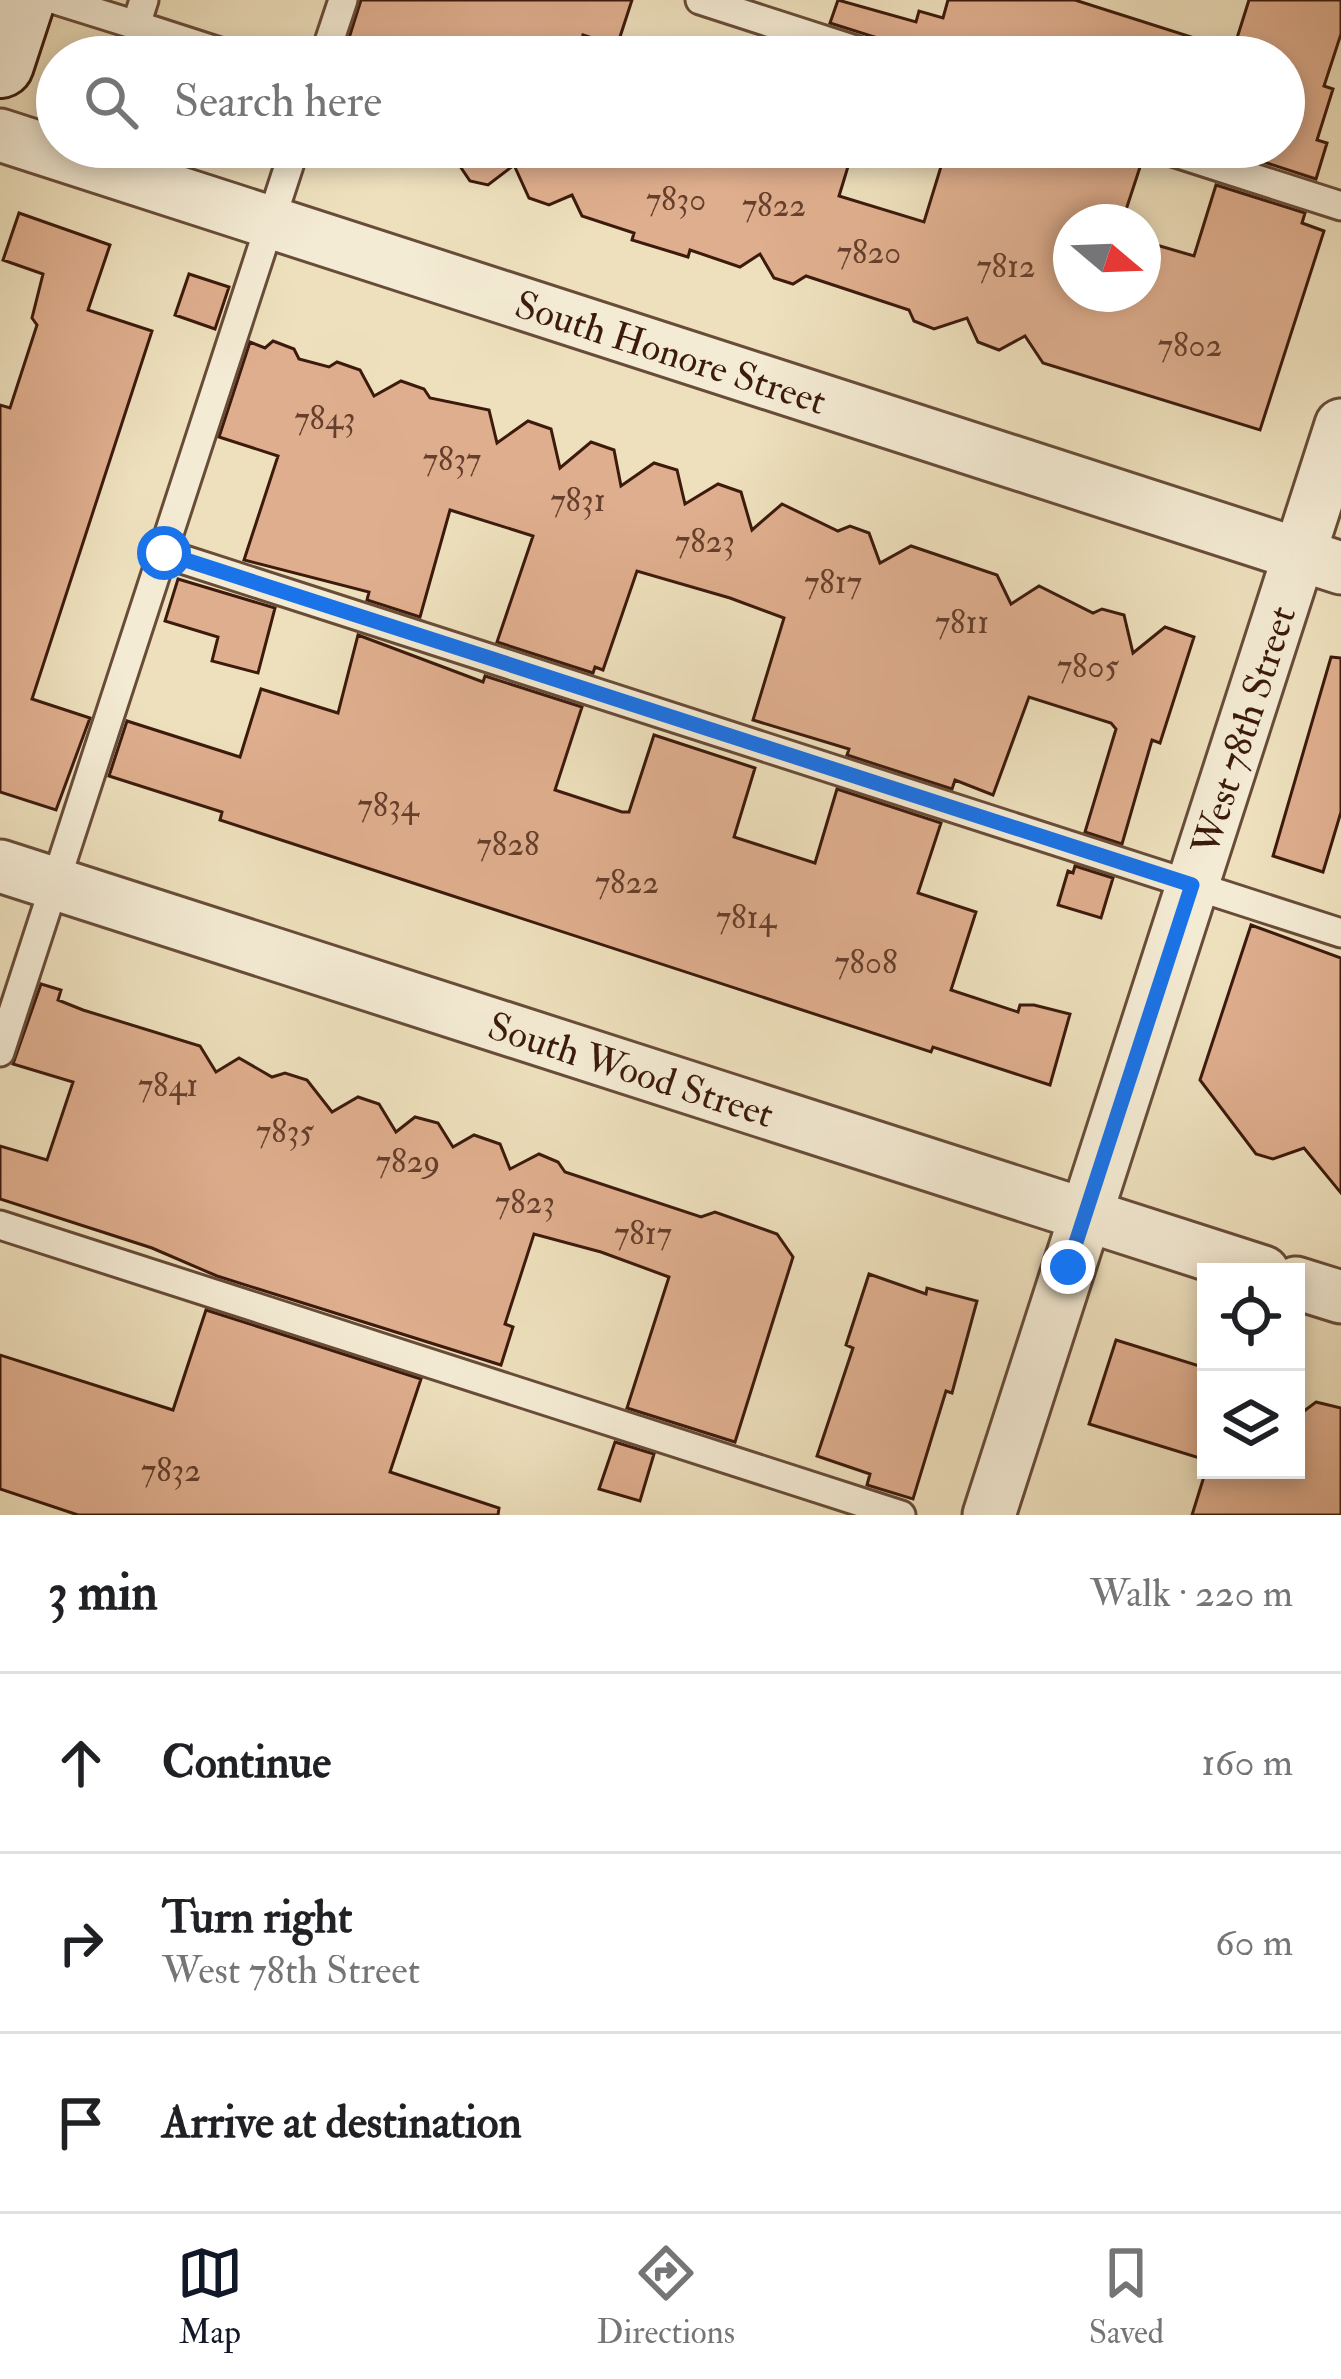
<!DOCTYPE html>
<html lang="en">
<head>
<meta charset="utf-8">
<style>
	body { margin:0; font-family:"IM FELL Double Pica",serif; background:#f2f2f2; color:#202124 }
	.controls { position:absolute; right:36px; bottom:36px; display:grid; overflow:hidden; border-radius:0px; box-shadow:0 6px 18px #0003 }
	.controls button { width:108px; height:108px; display:grid; place-items:center; padding:0; border:0; border-bottom:3px solid #e0e0e0; background:#fff; color:#202124; font:60px sans-serif }
	.compass { position:absolute; left:1053px; top:204px; width:108px; height:108px; border-radius:50%; background:#fff; box-shadow:0 6px 18px #0003; rotate:109deg }
	.stop { position:absolute; width:36px; height:36px; margin:-27px; border:9px solid #1a73e8; border-radius:50%; background:#fff }
	.stop.end { background:#1a73e8; border-color:#fff; box-shadow:0 3px 12px #0008 }
	.list { margin:0; padding:0; list-style:none }
	h2 { display:flex; justify-content:space-between; align-items:center; height:156px; margin:0; padding:0 48px; font-size:51px }
	h2 small { font-size:39px; font-weight:400; color:#757577 }
	.list li { display:grid; grid-template-columns:78px 1fr auto; gap:36px; align-items:center; box-sizing:border-box; height:180px; padding:0 48px; border-top:3px solid #e0e0e0 }
	.list b { display:block; font-size:45px; white-space:nowrap }
	.list p { margin:0; font-size:39px; white-space:nowrap; color:#757577 }
	.list em { font-size:39px; font-style:normal; color:#757577 }
	.icon { flex:none; width:66px; height:66px; fill:none; stroke:currentColor; stroke-width:2; stroke-linecap:round; stroke-linejoin:round }
	.map { position:relative; flex:none; width:1341px; height:1515px; overflow:hidden }
	.search { position:absolute; background:#fff; box-shadow:0 6px 18px #0003; left:36px; right:36px; top:36px; height:132px; display:flex; align-items:center; gap:30px; box-sizing:border-box; padding:0 42px; border-radius:66px; color:#757577; font-size:45px }
	.sheet { height:696px; background:#fff }
	nav { display:flex; justify-content:space-around; align-items:center; box-sizing:border-box; height:168px; border-top:3px solid #e0e0e0; background:#fff; font-size:33px; color:#757577 }
	nav a { display:grid; justify-items:center; gap:6px }
	nav .on { color:#111827 }
	.map>svg:first-child { display:block }
</style>
</head>
<body>
<div class="map">
<svg width="1341" height="1515" viewBox="0 0 1341 1515">
	<rect width="100%" height="100%" fill="#eee0bd"/>
	<filter id="stains"><feTurbulence type="fractalNoise" baseFrequency=".00167" numOctaves="4"/><feColorMatrix values="0 0 0 0 .2 0 0 0 0 .09 0 0 0 0 .02 0 0 0 .5 -.17"/></filter>
	<radialGradient id="worn" r=".72"><stop offset=".6" stop-color="#630" stop-opacity="0"/><stop offset="1" stop-color="#630" stop-opacity=".3"/></radialGradient>
	<path fill="#dfae8e" stroke="#3c1a0c" stroke-width="3" d="M361 0H632L617 46 583 35 577 57H343Z
		M838 0 916 22 919 11 943 18 948 0H1075L1229 49 1228 57H895L884 40 830 23Z
		M1249 0H1341V34L1324 86 1333 89 1317 140 1327 143 1316 179 1227 150 1284 147V57H1231Z
		M447 147H854L839 196 924 222 947 147H1139L1143 158 1122 222H1071V294H1143V241L1194 256 1216 185 1305 213 1302 223 1324 231 1260 430 1043 363 1025 336 999 350 978 342 967 318 934 329 914 321 909 310 806 276 793 284 774 278 760 254 740 267 690 250 688 257 632 240 634 233 582 216 572 195 549 205 529 198 514 165 488 185 470 181Z
		M19 213 110 245 88 310 152 331 32 699 90 718 56 810 0 792V405L10 408 37 325 32 318 43 274 3 260Z
		M189 274 229 287 215 329 175 315Z
		M273 341 294 349 299 359 329 367 337 362 360 370 374 396 401 381 424 389 430 398 489 410 497 443 528 421 551 429 560 468 591 442 614 450 621 486 654 463 677 470 685 504 718 484 741 492 752 530 782 504 838 531 850 526 869 533 880 563 911 546 997 575 1011 604 1039 586 1093 613 1102 609 1124 615 1133 653 1165 627 1194 637 1160 743 1152 740 1122 844 1085 832 1116 729 1111 723 1029 697 993 795 955 780 952 789 847 755 849 749 753 720 784 618 730 598 637 571 603 670 595 667 593 673 497 642 533 536 450 510 420 617 367 600 369 592 244 560 278 456 219 437 250 342 265 348Z
		M178 579 275 608 258 673 212 661 218 637 165 621Z
		M358 635 483 682 485 676 582 707 555 790 622 812H629L654 735 755 768 734 837 815 863 837 789 941 823 918 893 976 912 951 990 1018 1012 1020 1005H1034L1070 1014 1050 1085 933 1047 931 1052 220 820 222 812 109 776 127 721 240 757 261 689 338 713Z
		M1331 657 1341 658V812L1323 872 1273 856Z
		M1075 866 1113 878 1101 918 1058 905 1068 871 1073 873Z
		M1251 925 1341 958V1193L1304 1148 1273 1159 1256 1154 1200 1080Z
		M41 984 61 990 58 1000 83 1010 200 1046 216 1072 239 1058 272 1077 285 1073 307 1080 332 1112 358 1097 379 1104 396 1132 415 1117 438 1123 453 1147 474 1135 500 1144 510 1169 539 1154 558 1162 565 1172 701 1217 715 1212 777 1234 793 1257 735 1442 627 1408 669 1277 601 1252 534 1234 505 1324 513 1327 501 1365 217 1276 152 1248 0 1199V1146L47 1160 73 1082 13 1064Z
		M869 1274 926 1294 927 1288 977 1301 952 1393 946 1391 913 1499 867 1485 870 1474 817 1456 853 1348 846 1345Z
		M206 1310 421 1379 390 1472 499 1508 498 1515H78L0 1489V1355L173 1410Z
		M1116 1340 1206 1368V1460L1089 1424Z
		M1316 1402 1341 1408V1515H1192L1206 1470H1296V1417Z
		M615 1442 654 1454 640 1501 599 1489Z"/>
	<g fill="none" stroke-linecap="round" stroke-linejoin="round">
		<defs>
			<path id="lane" d="M56 0 136 25 144 0
				M700 0 877 57
				M136 25 235 57
				M324 57 343 0
				M1157 147 1341 206
				M163 553 1341 933
				M0 1052 295 147
				M0 1225 901 1515"/>
			<g id="street">
				<path id="s1" d="M0 135 1341 568"/>
				<path id="s2" d="M0 866 1263 1272"/>
				<path d="M1296 1283 1341 1297"/>
				<path id="s3" d="M989 1515 1341 425"/>
			</g>
			<path id="secondary" d="M0 64 21 0"/>
		</defs>
		<use href="#lane" stroke="#684c38" stroke-width="33"/>
		<use href="#street" stroke="#684c38" stroke-width="57"/>
		<use href="#secondary" stroke="#3c1a0c" stroke-width="72"/>
		<use href="#lane" stroke="#f4ebd4" stroke-width="27"/>
		<use href="#street" stroke="#f4ebd4" stroke-width="51"/>
		<use href="#secondary" stroke="#f4ebd4" stroke-width="66"/>
	</g>
	<g fill="none" stroke-linecap="round" stroke-linejoin="round">
		<path stroke="#1a73e8" stroke-width="15" d="M164 553 1192 885 1068 1267"/>
	</g>
	<g text-anchor="middle" stroke-width="9" stroke-linejoin="round" paint-order="stroke">
		<g font-size="33" fill="#653f2c">
			<text x="676" y="210">7830</text>
			<text x="774" y="216">7822</text>
			<text x="869" y="263">7820</text>
			<text x="1006" y="277">7812</text>
			<text x="1190" y="356">7802</text>
			<text x="325" y="429">7843</text>
			<text x="452" y="470">7837</text>
			<text x="578" y="511">7831</text>
			<text x="705" y="552">7823</text>
			<text x="833" y="593">7817</text>
			<text x="962" y="633">7811</text>
			<text x="1088" y="677">7805</text>
			<text x="388" y="816">7834</text>
			<text x="508" y="855">7828</text>
			<text x="627" y="893">7822</text>
			<text x="746" y="928">7814</text>
			<text x="866" y="973">7808</text>
			<text x="168" y="1096">7841</text>
			<text x="285" y="1142">7835</text>
			<text x="408" y="1172">7829</text>
			<text x="525" y="1213">7823</text>
			<text x="643" y="1244">7817</text>
			<text x="171" y="1481">7832</text>
		</g>
		<g font-size="39" fill="#3c1a0c" stroke="#f4ebd4">
			<text dy="14" stroke="none"><textPath href="#s1" startOffset="705">South Honore Street</textPath></text>
			<text dy="14" stroke="none"><textPath href="#s3" startOffset="825">West 78th Street</textPath></text>
			<text dy="14" stroke="none"><textPath href="#s2" startOffset="663">South Wood Street</textPath></text>
		</g>
	</g>
	<rect width="100%" height="100%" filter="url(#stains)"/>
	<rect width="100%" height="100%" fill="url(#worn)"/>
</svg>
<div class="controls">
<button><svg class="icon" aria-label="locate" viewBox="0 0 24 24"><circle cx="12" cy="12" r="6"/><path d="M12 2v4M12 18v4M2 12h4M18 12h4"/></svg></button>
<button><svg class="icon" aria-label="layers" viewBox="0 0 24 24"><path d="M12 4l9 5-9 5-9-5zM3 14l9 5 9-5"/></svg></button>
</div>
<svg class="compass" viewBox="-18 -18 36 36"><path d="M0-13l5 13h-10z" fill="#e53935"/><path d="M0 13l5-13h-10z" fill="#757577"/></svg>
<div class="stop" style="left:164px;top:553px"></div>
<div class="stop end" style="left:1068px;top:1267px"></div>
<div class="search"><svg class="icon" aria-label="search" viewBox="0 0 24 24"><circle cx="10" cy="10" r="6"/><path d="M15 15l6 6"/></svg>Search here</div>
</div>
<section class="sheet">
<h2>3 min<small>Walk · 220 m</small></h2>
<ul class="list">
<li><svg class="icon" aria-label="ahead" viewBox="0 0 24 24"><path d="M12 20V5M6 11l6-6 6 6"/></svg><div><b>Continue</b></div><em>160 m</em></li>
<li><svg class="icon" aria-label="right" viewBox="0 0 24 24"><path d="M7 20v-9h11M14 6l5 5-5 5"/></svg><div><b>Turn right</b><p>West 78th Street</p></div><em>60 m</em></li>
<li><svg class="icon" aria-label="arrive" viewBox="0 0 24 24"><path d="M6 21V4h12l-3 4 3 4H6"/></svg><div><b>Arrive at destination</b></div></li>
</ul>
</section>
<nav>
<a class="on"><svg class="icon" aria-label="map" viewBox="0 0 24 24"><path d="M3 6l6-2 6 2 6-2v14l-6 2-6-2-6 2zM9 4v14M15 6v14"/></svg>Map</a>
<a><svg class="icon" aria-label="directions" viewBox="0 0 24 24"><path d="M12 3l9 9-9 9-9-9zM9 14v-3h6M13 9l2 2-2 2"/></svg>Directions</a>
<a><svg class="icon" aria-label="saved" viewBox="0 0 24 24"><path d="M7 4h10v16l-5-4-5 4z"/></svg>Saved</a>
</nav>
</body>
</html>
